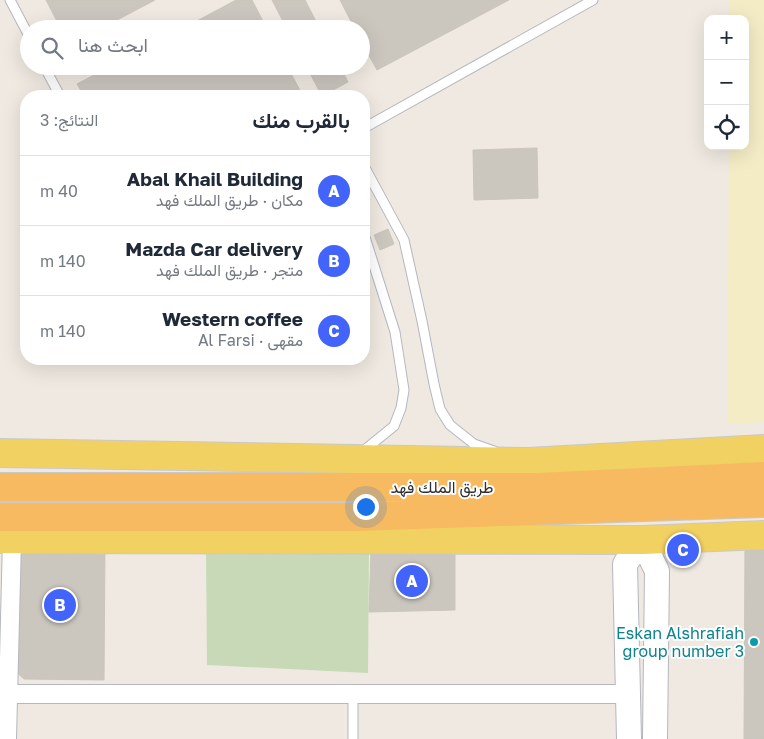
<!DOCTYPE html>
<html lang="ar">
<head>
<meta charset="utf-8">
<style>
	body { margin:0; font-family:"Golos Text",Vazirmatn,sans-serif; background:#f6f6f7; color:#1f2937; direction:rtl }
	.controls { position:absolute; right:15px; top:15px; display:grid; overflow:hidden; border-radius:10px; box-shadow:0 5px 20px #0002 }
	.controls button { width:45px; height:45px; display:grid; place-items:center; padding:0; border:0; border-bottom:1px solid #e0e1e3; background:#fff; color:#1f2937; font:25px sans-serif }
	.you { position:absolute; left:365px; top:506px; width:18px; height:18px; margin:-12px; border:4px solid #fff; border-radius:50%; background:#1a73e8; box-shadow:0 0 0 8px #1a73e833 }
	.badge { display:grid; place-items:center; width:32px; height:32px; border-radius:50%; background:#4264fb; color:#fff; font-size:16px; font-weight:700 }
	.pin { position:absolute; translate:-50% -50%; border:2px solid #fff; box-shadow:0 1px 5px #0006 }
	.list { margin:0; padding:0; list-style:none }
	h2 { display:flex; justify-content:space-between; align-items:center; height:65px; margin:0; padding:0 20px; font-size:21px }
	h2 small { font-size:16px; font-weight:400; color:#747a83 }
	.list li { display:grid; grid-template-columns:32px 1fr auto; gap:15px; align-items:center; box-sizing:border-box; height:70px; padding:0 20px; border-top:1px solid #e0e1e3 }
	.list b { display:block; font-size:19px; white-space:nowrap }
	.list p { margin:0; font-size:16px; white-space:nowrap; color:#747a83 }
	.list em { font-size:16px; font-style:normal; color:#747a83 }
	.icon { flex:none; width:28px; height:28px; fill:none; stroke:currentColor; stroke-width:2; stroke-linecap:round; stroke-linejoin:round }
	.map { position:relative; flex:none; width:764px; height:739px; overflow:hidden; direction:ltr }
	.search { position:absolute; background:#fff; box-shadow:0 5px 20px #0002; left:20px; top:20px; width:350px; height:55px; display:flex; align-items:center; gap:12px; box-sizing:border-box; padding:0 18px; border-radius:28px; color:#747a83; font-size:19px }
	.panel { position:absolute; background:#fff; box-shadow:0 5px 20px #0002; left:20px; top:90px; width:350px; height:275px; border-radius:20px; direction:rtl }
	.map>svg:first-child { display:block }
</style>
</head>
<body>
<div class="map">
<svg width="764" height="739" viewBox="0 0 764 739">
	<rect width="100%" height="100%" fill="#efe9e1"/>
	<path fill="#f3ecc5" d="M729 0H764V422L727 424 729 146H745V19H729Z"/>
	<path fill="#c8d9b8" d="M206 549H369L368 673 207 665Z"/>
	<path fill="#cbc7bf" stroke="#cbc5ba" d="M46 0H155L100 29H61Z
		M236 0H252L267 29H182Z
		M272 0H305L320 29H287Z
		M340 0H509L377 70 361 41V29H355Z
		M111 66H287L303 96H84L77 84Z
		M306 66H340L348 82 322 96Z
		M537 148 538 198 474 200 473 150Z
		M388 229 394 244 380 250 374 235Z
		M17 541H105L104 680 24 679 13 669Z
		M745 544H764V739H744Z
		M455 549V610L369 612 371 552Z"/>
	<g fill="none" stroke-linecap="round" stroke-linejoin="round">
		<defs>
			<path id="service" d="M10 0 29 36
				M44 66 60 96
				M364 128 593 0
				M364 166 404 240 422 321 434 384 440 409 450 425 474 444 494 451
				M362 452 394 426 401 408 404 390 395 332 364 234
				M353 739V695"/>
			<path id="minor" d="M8 694H628
				M7 739 12 539"/>
			<path id="secondary" d="M629 739 625 564 642 540 657 571 655 739"/>
			<path id="primary" d="M0 453 528 462 764 449
				M0 539 642 540 764 535"/>
			<path id="trunk" d="M0 487H538L764 476
				M0 517H358L764 503"/>
		</defs>
		<use href="#service" stroke="#b4b7c1" stroke-width="11"/>
		<use href="#minor" stroke="#b4b7c1" stroke-width="20"/>
		<use href="#secondary" stroke="#b4b7c1" stroke-width="26"/>
		<use href="#primary" stroke="#c9c9c9" stroke-width="30"/>
		<use href="#trunk" stroke="#c9c9c9" stroke-width="30"/>
		<use href="#service" stroke="#fff" stroke-width="9"/>
		<use href="#minor" stroke="#fff" stroke-width="18"/>
		<use href="#secondary" stroke="#fff" stroke-width="24"/>
		<use href="#primary" stroke="#f2d163" stroke-width="28"/>
		<use href="#trunk" stroke="#f8ba60" stroke-width="28"/>
	</g>
	<circle fill="#0f9aa8" stroke="#fff" stroke-width="2" cx="754" cy="642" r="5"/>
	<g text-anchor="middle" stroke-width="4" stroke-linejoin="round" paint-order="stroke">
		<g font-size="16" fill="#2e2e2e" stroke="#fff">
			<text x="442" y="493">طريق الملك فهد</text>
		</g>
		<g font-size="16" fill="#0d838f" stroke="#fff" text-anchor="end">
			<text x="744" y="639">Eskan Alshrafiah<tspan x="744" dy="18">group number 3</tspan></text>
		</g>
	</g>
</svg>
<div class="controls">
<button>+</button>
<button>−</button>
<button><svg class="icon" aria-label="locate" viewBox="0 0 24 24"><circle cx="12" cy="12" r="6"/><path d="M12 2v4M12 18v4M2 12h4M18 12h4"/></svg></button>
</div>
<div class="you"></div>
<div class="pin badge" style="left:412px;top:581px">A</div>
<div class="pin badge" style="left:60px;top:605px">B</div>
<div class="pin badge" style="left:683px;top:550px">C</div>
<div class="search"><svg class="icon" aria-label="search" viewBox="0 0 24 24"><circle cx="10" cy="10" r="6"/><path d="M15 15l6 6"/></svg>ابحث هنا</div>
<section class="panel">
<h2>بالقرب منك<small>النتائج: 3</small></h2>
<ul class="list">
<li><span class="badge">A</span><div><b>Abal Khail Building</b><p>مكان · طريق الملك فهد</p></div><em>40 m</em></li>
<li><span class="badge">B</span><div><b>Mazda Car delivery</b><p>متجر · طريق الملك فهد</p></div><em>140 m</em></li>
<li><span class="badge">C</span><div><b>Western coffee</b><p>مقهى · Al Farsi</p></div><em>140 m</em></li>
</ul>
</section>
</div>
</body>
</html>
